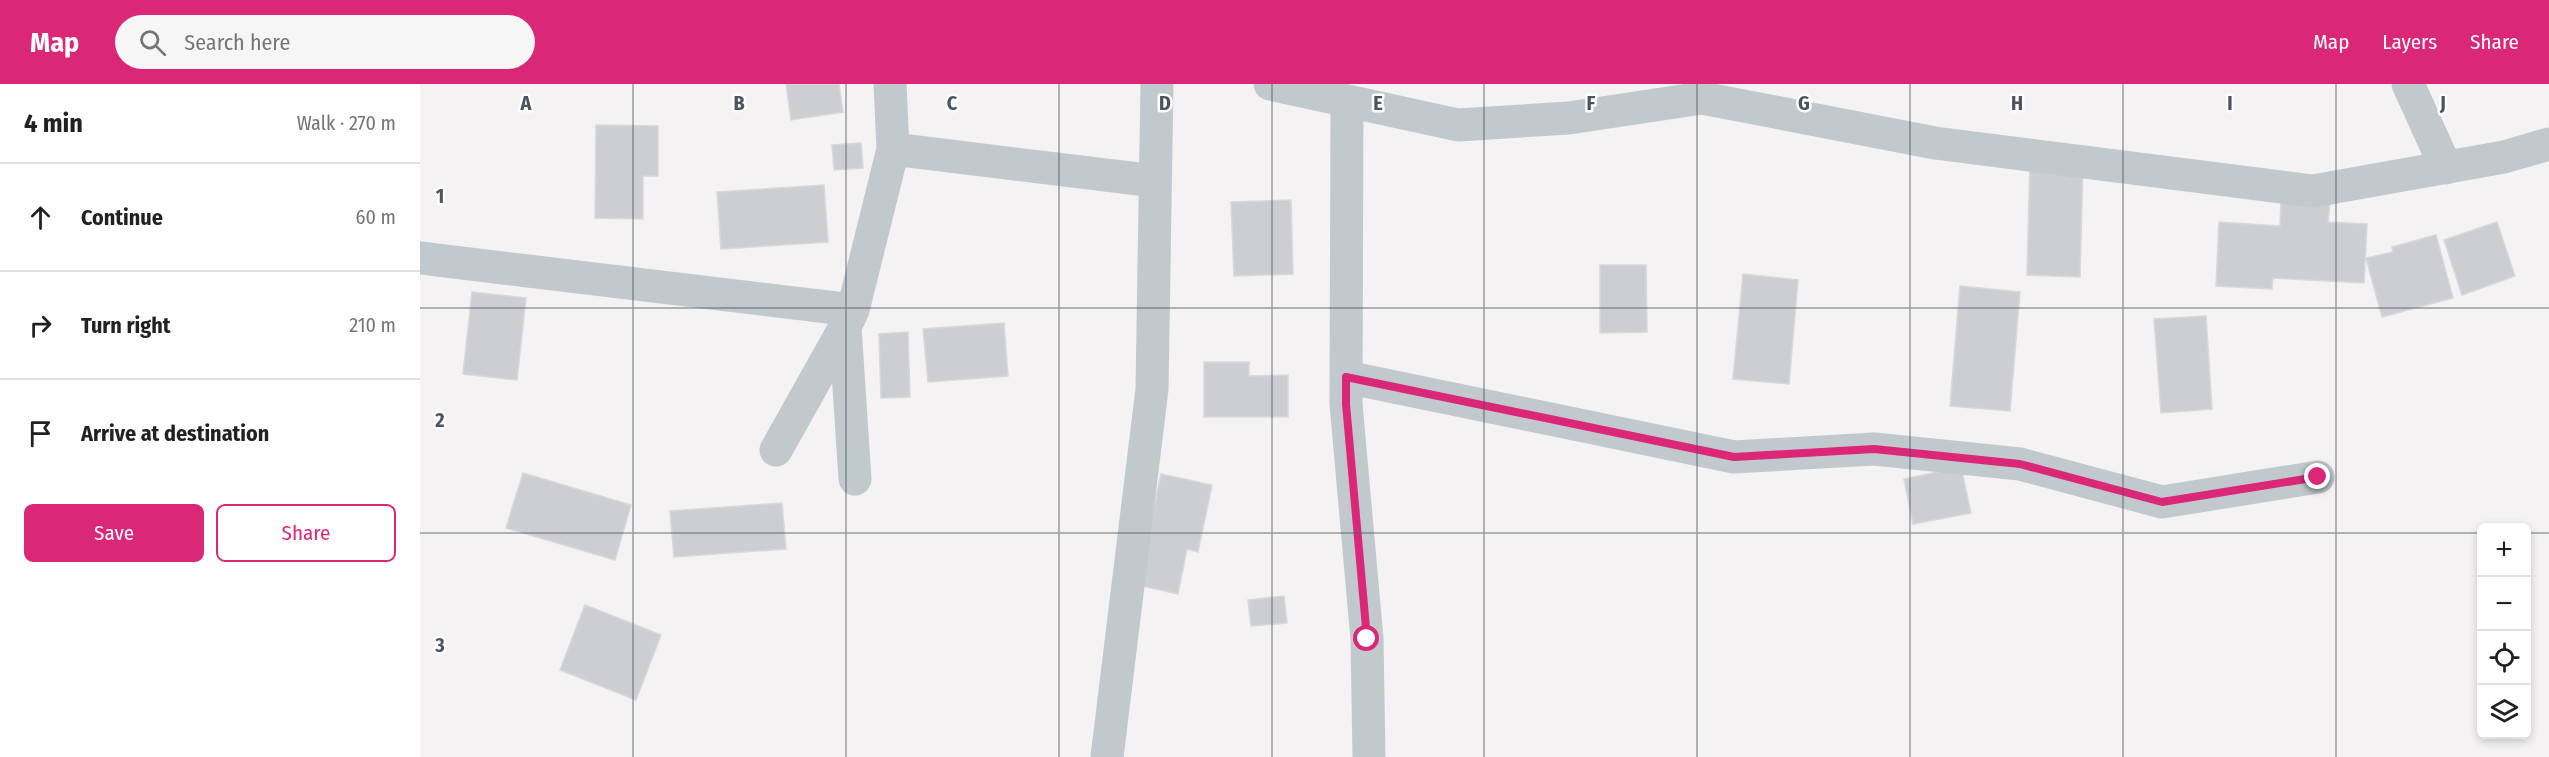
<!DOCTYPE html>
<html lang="en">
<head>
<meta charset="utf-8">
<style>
	body { margin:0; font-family:"Fira Sans Condensed",sans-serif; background:#f6f6f6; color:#202124 }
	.controls { position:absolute; right:18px; bottom:18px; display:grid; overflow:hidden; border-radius:9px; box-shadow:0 3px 9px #0003 }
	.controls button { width:54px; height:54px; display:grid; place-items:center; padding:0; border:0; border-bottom:2px solid #e0e0e0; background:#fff; color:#202124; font:30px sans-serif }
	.stop { position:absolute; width:18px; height:18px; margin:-14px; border:4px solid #db2777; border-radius:50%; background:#fff }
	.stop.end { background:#db2777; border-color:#fff; box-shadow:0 2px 6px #0008 }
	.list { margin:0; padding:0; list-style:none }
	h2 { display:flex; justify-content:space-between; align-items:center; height:78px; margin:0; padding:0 24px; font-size:26px }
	h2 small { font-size:20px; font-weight:400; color:#757577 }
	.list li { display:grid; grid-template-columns:39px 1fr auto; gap:18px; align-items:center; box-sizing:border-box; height:108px; padding:0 24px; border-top:2px solid #e0e0e0 }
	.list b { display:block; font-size:22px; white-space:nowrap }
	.list em { font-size:20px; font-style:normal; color:#757577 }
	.actions { display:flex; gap:12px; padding:18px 24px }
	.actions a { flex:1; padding:14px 0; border:2px solid #db2777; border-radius:9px; text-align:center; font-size:21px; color:#db2777 }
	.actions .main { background:#db2777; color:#fff }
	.icon { flex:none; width:33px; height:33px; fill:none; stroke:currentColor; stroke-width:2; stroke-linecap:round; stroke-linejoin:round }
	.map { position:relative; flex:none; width:2129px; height:673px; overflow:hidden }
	header { display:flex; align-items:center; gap:36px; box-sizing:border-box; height:84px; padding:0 30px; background:#db2777; color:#fff }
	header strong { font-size:28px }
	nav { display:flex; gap:33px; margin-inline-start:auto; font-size:21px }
	.search { width:420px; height:54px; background:#f6f6f6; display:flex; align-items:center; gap:15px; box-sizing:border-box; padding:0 21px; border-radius:33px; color:#757577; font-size:22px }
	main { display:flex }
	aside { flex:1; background:#fff }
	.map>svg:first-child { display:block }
</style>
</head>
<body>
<header>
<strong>Map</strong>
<div class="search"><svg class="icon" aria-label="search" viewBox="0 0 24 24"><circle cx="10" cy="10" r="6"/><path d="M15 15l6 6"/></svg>Search here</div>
<nav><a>Map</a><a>Layers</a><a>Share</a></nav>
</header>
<main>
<aside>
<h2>4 min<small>Walk · 270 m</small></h2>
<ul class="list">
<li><svg class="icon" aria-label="ahead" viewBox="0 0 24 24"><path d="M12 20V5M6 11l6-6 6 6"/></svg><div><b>Continue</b></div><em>60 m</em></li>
<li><svg class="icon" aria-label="right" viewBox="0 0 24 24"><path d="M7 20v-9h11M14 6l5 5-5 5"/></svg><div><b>Turn right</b></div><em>210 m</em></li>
<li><svg class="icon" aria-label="arrive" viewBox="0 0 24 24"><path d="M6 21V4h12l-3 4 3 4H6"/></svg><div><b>Arrive at destination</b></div></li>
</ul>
<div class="actions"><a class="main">Save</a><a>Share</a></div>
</aside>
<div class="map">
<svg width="2129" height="673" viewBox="0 0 2129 673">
	<rect width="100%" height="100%" fill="#f4f2f2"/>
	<path fill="#ccced4" stroke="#d7d8dc" stroke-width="1.5" d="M366 0H419L423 28 371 36Z
		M176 41 238 42V92H223V135L175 134Z
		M441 59 443 84 414 86 412 61Z
		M1610 79 1663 81 1660 193 1607 191Z
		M404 101 408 158 301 165 297 108Z
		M1861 115 1910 118 1908 138 1947 140 1944 199 1853 194 1852 205 1796 202 1799 138 1860 142Z
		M871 116 873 190 814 192 811 118Z
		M2077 138 2095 192 2042 211 2024 156Z
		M2016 151 2033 214 1962 233 1946 174 1973 168 1972 163Z
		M1180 181H1226L1227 248 1180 249Z
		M1323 190 1378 196 1369 300 1313 295Z
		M1540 202 1600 208 1590 327 1530 322Z
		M52 208 106 214 97 296 43 290Z
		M1786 232 1792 325 1741 329 1734 235Z
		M584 239 588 292 508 298 503 245Z
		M488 248 490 313 461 314 459 250Z
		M784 278H829V292L868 291V333H784Z
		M1541 383 1551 429 1493 440 1484 395Z
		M103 389 211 421 195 476 86 444Z
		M741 390 792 401 778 468 767 465 758 510 718 501Z
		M362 419 366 465 254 473 250 427Z
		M864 512 867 539 831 542 828 516Z
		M165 521 241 551 216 616 140 586Z"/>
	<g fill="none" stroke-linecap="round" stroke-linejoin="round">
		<path stroke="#c1c9cf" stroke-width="33" d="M850 0 1038 41 1149 34 1282 14 1515 59 1893 107 2084 73 2129 60
			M1988 0 2026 84
			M927 17 926 320 947 555 949 673
			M473 65 735 97
			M0 174 433 226
			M926 293 1314 373 1454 365 1600 380 1742 418 1898 393
			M356 366 425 243
			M435 395 425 243 433 226 473 65 470 0
			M687 673 732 305 737 0"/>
	</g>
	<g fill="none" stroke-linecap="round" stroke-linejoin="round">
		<path stroke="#db2777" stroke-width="8" d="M947 555 926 320V293L1314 373 1454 365 1600 380 1742 418 1898 393"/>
	</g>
	<path fill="none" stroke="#4b545e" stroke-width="1.5" stroke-opacity="0.55" d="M213 0V673M426 0V673M639 0V673M852 0V673M1064 0V673M1277 0V673M1490 0V673M1703 0V673M1916 0V673M0 224H2129M0 449H2062M2106 449H2129"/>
	<g font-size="20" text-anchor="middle" font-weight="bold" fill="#4b545e" stroke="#fff" stroke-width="5" stroke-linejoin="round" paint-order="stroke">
		<text x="106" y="26">A</text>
		<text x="319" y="26">B</text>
		<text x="532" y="26">C</text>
		<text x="745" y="26">D</text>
		<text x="958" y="26">E</text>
		<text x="1171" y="26">F</text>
		<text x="1384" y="26">G</text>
		<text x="1597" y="26">H</text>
		<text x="1810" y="26">I</text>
		<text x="2023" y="26">J</text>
		<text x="20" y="119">1</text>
		<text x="20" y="343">2</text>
		<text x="20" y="568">3</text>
	</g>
</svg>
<div class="controls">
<button>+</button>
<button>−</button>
<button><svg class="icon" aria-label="locate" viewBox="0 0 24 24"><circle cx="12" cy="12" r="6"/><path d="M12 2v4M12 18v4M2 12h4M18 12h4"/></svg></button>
<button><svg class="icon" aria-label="layers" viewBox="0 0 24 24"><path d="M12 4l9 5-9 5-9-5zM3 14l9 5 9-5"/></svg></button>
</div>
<div class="stop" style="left:947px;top:555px"></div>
<div class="stop end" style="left:1898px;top:393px"></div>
</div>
</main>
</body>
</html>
